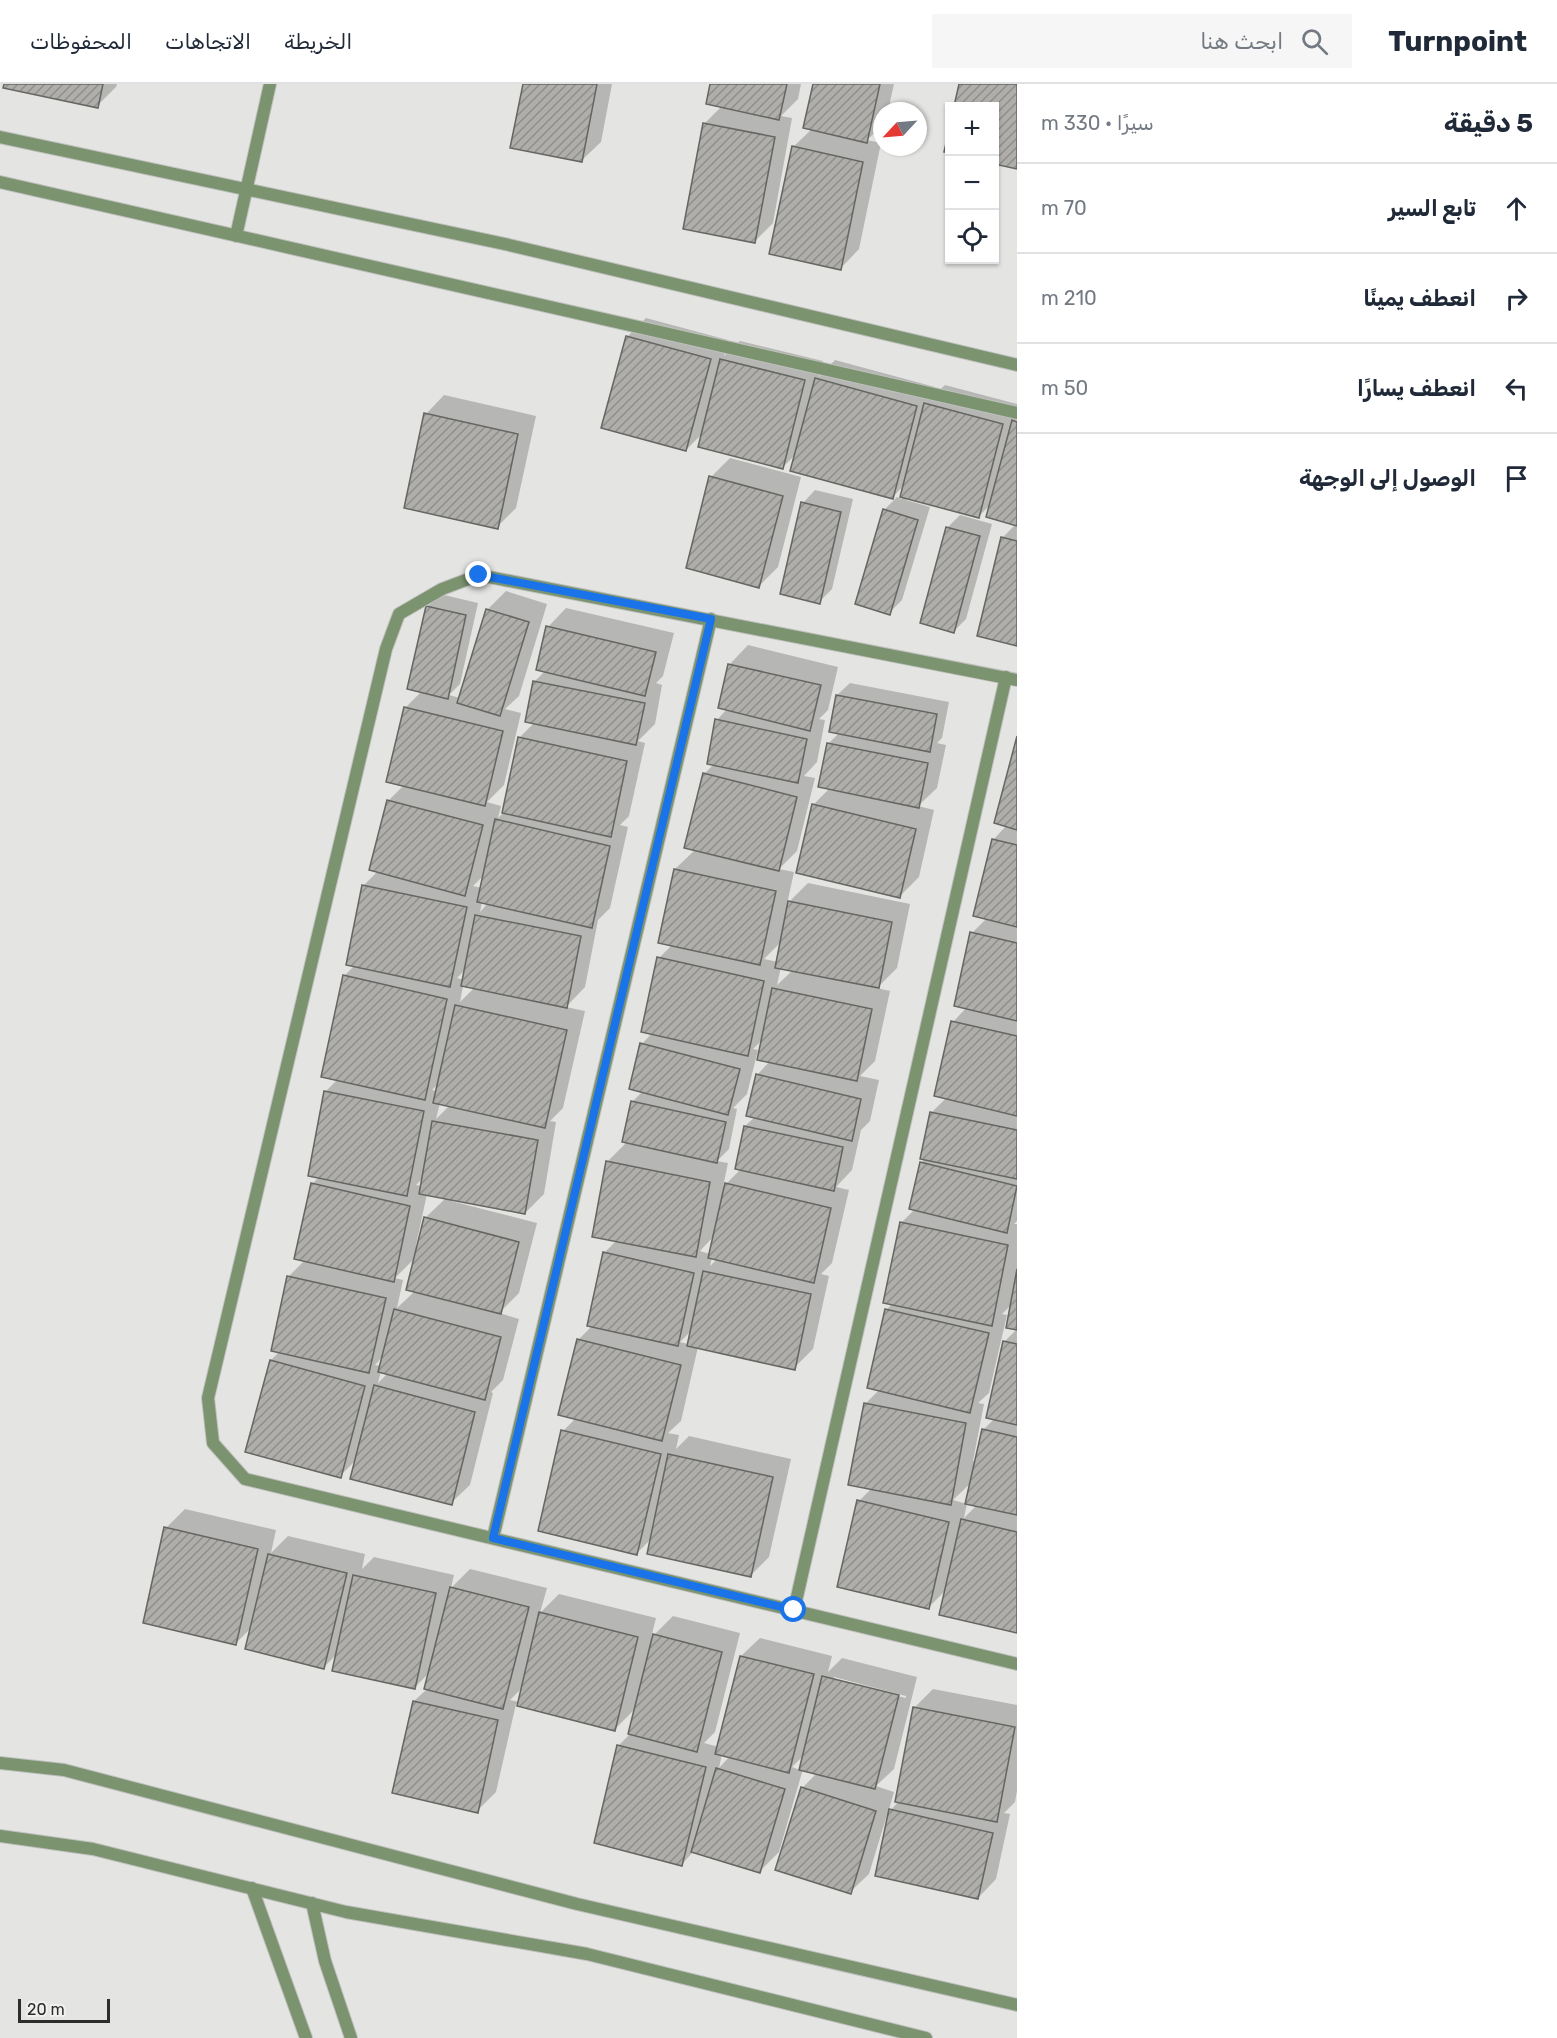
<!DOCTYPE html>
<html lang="ar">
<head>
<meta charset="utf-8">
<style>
	body { margin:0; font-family:Rubik,"Noto Naskh Arabic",sans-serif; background:#f6f6f7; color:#1f2937; direction:rtl }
	.controls { position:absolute; right:18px; top:18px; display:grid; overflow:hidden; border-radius:0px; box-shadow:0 2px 4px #0004 }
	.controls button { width:54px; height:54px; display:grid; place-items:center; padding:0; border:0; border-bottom:2px solid #e0e1e3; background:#fff; color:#1f2937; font:30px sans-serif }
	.compass { position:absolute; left:873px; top:18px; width:54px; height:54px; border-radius:50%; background:#fff; box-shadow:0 2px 4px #0004; rotate:244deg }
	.scale { position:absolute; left:18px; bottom:15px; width:92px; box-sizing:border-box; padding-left:6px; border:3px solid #2d2e2c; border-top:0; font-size:16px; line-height:21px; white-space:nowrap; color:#2d2e2c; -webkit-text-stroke:4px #f1f2ef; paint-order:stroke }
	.stop { position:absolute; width:18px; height:18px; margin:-14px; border:4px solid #1a73e8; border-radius:50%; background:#fff }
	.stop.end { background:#1a73e8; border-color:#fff; box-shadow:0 2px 6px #0008 }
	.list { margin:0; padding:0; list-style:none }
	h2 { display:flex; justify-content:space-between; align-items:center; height:78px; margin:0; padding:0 24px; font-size:26px }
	h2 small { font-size:20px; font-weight:400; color:#747a83 }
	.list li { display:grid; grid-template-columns:39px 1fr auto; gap:18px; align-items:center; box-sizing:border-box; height:90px; padding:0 24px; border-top:2px solid #e0e1e3 }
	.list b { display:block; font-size:22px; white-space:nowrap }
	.list em { font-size:20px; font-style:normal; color:#747a83 }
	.icon { flex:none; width:33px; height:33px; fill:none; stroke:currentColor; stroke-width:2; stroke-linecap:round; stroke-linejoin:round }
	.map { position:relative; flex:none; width:1017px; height:1954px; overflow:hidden; direction:ltr }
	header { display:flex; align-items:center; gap:36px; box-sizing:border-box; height:84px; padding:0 30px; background:#fff; border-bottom:2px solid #e0e1e3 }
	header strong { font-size:28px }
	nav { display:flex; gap:33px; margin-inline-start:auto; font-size:21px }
	.search { width:420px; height:54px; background:#f6f6f7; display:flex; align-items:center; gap:15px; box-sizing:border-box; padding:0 21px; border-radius:0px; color:#747a83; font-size:22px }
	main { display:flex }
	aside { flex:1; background:#fff }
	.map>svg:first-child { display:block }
</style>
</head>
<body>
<header>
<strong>Turnpoint</strong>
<div class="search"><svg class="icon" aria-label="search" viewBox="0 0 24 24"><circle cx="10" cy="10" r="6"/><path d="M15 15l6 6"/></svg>ابحث هنا</div>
<nav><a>الخريطة</a><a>الاتجاهات</a><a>المحفوظات</a></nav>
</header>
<main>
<aside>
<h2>5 دقيقة<small>سيرًا · 330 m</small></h2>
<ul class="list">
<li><svg class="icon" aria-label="ahead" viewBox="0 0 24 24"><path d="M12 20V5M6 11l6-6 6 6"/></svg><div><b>تابع السير</b></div><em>70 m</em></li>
<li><svg class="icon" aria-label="right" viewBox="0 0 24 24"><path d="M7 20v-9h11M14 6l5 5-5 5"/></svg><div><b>انعطف يمينًا</b></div><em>210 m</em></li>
<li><svg class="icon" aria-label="left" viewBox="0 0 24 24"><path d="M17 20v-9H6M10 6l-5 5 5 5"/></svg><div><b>انعطف يسارًا</b></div><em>50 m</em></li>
<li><svg class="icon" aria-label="arrive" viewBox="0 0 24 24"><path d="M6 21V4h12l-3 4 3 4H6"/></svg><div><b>الوصول إلى الوجهة</b></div></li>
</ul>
</aside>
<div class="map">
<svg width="1017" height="1954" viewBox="0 0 1017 1954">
	<defs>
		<pattern id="building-hatch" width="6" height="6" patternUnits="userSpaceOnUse" patternTransform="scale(1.5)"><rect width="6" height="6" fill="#afaeab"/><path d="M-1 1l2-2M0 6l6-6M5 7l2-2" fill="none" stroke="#8f8e8b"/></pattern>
	</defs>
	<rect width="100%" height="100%" fill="#e4e5e2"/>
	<path fill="#0003" fill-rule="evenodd" d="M5 0H117L116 3 97 22Z
		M524 0H612L601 58 582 76Z
		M712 0H801L798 15 781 32 792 34 773 139 754 158 704 40 722 22Z
		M815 0H894L888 27H882V42L867 56 881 59 859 165 841 184 793 63 812 45Z
		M961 0H1017V84L994 22H956Z
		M646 234 728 256 724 272 740 257 823 277 819 293 835 276 935 303 932 313 945 301 1017 320V561L1003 453 1016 440 992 419 979 432 907 413 906 416 930 423 902 516 889 529 884 426 897 413 902 415 905 400 893 413 797 369 783 383 703 349 686 366 627 253Z
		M444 311 536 332 516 424 497 443 426 330Z
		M730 374 801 393 778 483 759 502 711 393Z
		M815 406 853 415 832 505 819 518 803 419Z
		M960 431 992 440 966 535 953 548 947 444Z
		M506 507 547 520 519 612 505 625 521 629 504 701 487 718 501 722 498 734 503 729 519 654 535 638V597L545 587 548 543 566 524 674 549 663 592 656 599 662 601 655 640 638 657 645 659 629 732 620 741 628 743 610 824 598 836 585 903 566 923 585 927 563 1024 550 1037 556 1038 544 1110 525 1129 451 1115V1117L537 1139 519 1209 499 1229 519 1235 503 1296 491 1308 493 1309 470 1401 451 1419 356 1376 340 1392 271 1276 280 1267 288 1193 305 1176 312 1100 319 1093 309 1091 326 1007 338 995 344 892 354 882 347 880 364 801 378 787 389 716 404 701 405 624 422 607 427 523 440 510 478 519 460 600 449 611 460 614 487 526ZM485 790 482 804 473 802ZM482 818 488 819 480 828ZM465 886 464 896 457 894ZM463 902 474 904 460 918ZM439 999 437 1007 432 1006ZM440 1019 450 1021 436 1035ZM424 1093 422 1102 416 1101ZM427 1110 446 1114 425 1134 418 1162 416 1161ZM415 1174V1207L397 1224 403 1196 395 1194ZM383 1272 381 1282 375 1281ZM381 1287 388 1289 378 1299Z
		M748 561 838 583 828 626 819 635 825 636 817 678 804 692 815 694 797 767 779 785 794 788 787 820 808 799 910 820 897 884 877 904 890 907 875 977 860 992 879 996 870 1037 861 1046 852 1086 836 1103 849 1106 832 1179 821 1190 829 1192 813 1265 794 1284 698 1263 681 1337 668 1349 679 1351 676 1365 689 1352 791 1375 769 1473 751 1491 651 1455 637 1469 563 1347 576 1334 578 1256 592 1242 604 1169 617 1156 607 1078 627 1058 632 1018 643 1007 642 960 652 949 659 874 672 861 660 858 675 785 696 765 704 690 714 680 717 636 727 625 720 623 730 580ZM782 857 778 878 764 875ZM781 883 793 886 777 901ZM763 955 770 977 757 991 755 1033 745 1042 741 1085 723 1103 728 1079 717 1077 729 1065 737 1025 733 1024 747 1010 758 966 753 965ZM714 1152 710 1170 700 1167ZM712 1173 717 1175 710 1182ZM691 1247 688 1260 680 1258Z
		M850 599 949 618 942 654 937 659 946 661 937 704 918 722 934 726 919 793 900 812 813 721 830 704 828 660 839 649 837 611Z
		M1017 658V1137L1014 1140H1017V1244L1012 1220 1002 1230 1007 1231 989 1309 978 1319 984 1320 973 1377 976 1378 983 1346 995 1334 1004 1258 1017 1245V1548L946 1506 928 1524 859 1417 872 1404 865 1320 879 1306 869 1303 887 1225 892 1220 902 1138 915 1125 921 1079 925 1075 931 1029 946 1014 953 938 967 923 972 849 987 834 993 756 1007 741ZM972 1398 967 1420 953 1416ZM967 1419 977 1421 964 1434Z
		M185 1425 276 1446 271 1469 288 1452 365 1470 362 1485 374 1473 454 1491 451 1504 470 1485 547 1504 540 1529 559 1510 656 1534 651 1554 673 1532 740 1549 715 1648 704 1659 719 1663 741 1572 760 1554 832 1572 828 1588 842 1574 917 1593 894 1685 876 1702 894 1708 888 1729 899 1717 914 1624 933 1605 1017 1621V1707L1015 1718 1004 1729 1010 1730 996 1795 978 1814 887 1731 869 1790 850 1808 802 1704 817 1689 803 1685 779 1768 760 1787 694 1767 682 1780 619 1661 630 1650 636 1624 615 1645 516 1620 496 1708 477 1727 414 1617 426 1606 430 1588 414 1604 338 1569 324 1583 252 1543 236 1559 166 1444ZM834 1593 906 1612V1614L834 1597ZM523 1603 519 1618 510 1616ZM722 1670 730 1672 719 1684ZM803 1672 800 1686 792 1683Z"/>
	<path fill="url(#building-hatch)" stroke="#656562" stroke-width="1.5" d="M4 0H103L98 24 3 4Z
		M523 0H597L582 78 510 64Z
		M710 0H787L779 36 706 20Z
		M813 0H880L867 59 803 44Z
		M959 0H1017V85L994 80V22H954Z
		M703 39 775 53 755 159 683 145Z
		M950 42V69L944 68Z
		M792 62 863 78 841 186 769 170Z
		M626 252 711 275 686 367 601 344Z
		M720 275 805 296 783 385 698 363Z
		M815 294 917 322 893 415 790 387Z
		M924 319 1003 340 979 434 900 413Z
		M424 329 518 350 498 445 404 424Z
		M1012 336 1017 338V442L986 433Z
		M709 392 783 412 759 504 686 484Z
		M801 418 841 428 820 520 780 510Z
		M883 425 918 436 890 531 855 520Z
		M946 443 980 452 954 549 920 539Z
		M1001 453 1017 457V562L977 552Z
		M426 522 466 531 448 615 407 605Z
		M486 525 529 538 500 632 457 619Z
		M546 542 656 568 645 612 536 586Z
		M728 580 821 601 810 647 718 624Z
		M533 597 645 619 636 661 525 638Z
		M836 611 937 630 930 668 829 648Z
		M404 623 503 647 485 722 386 698Z
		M715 635 807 655 798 699 707 680Z
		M1017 652V746L994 739Z
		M518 653 627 677 611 753 502 729Z
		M827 659 928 679 919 724 818 703Z
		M703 689 797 713 779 787 684 764Z
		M387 716 483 741 465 812 369 786Z
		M812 720 916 745 900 814 796 789Z
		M495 735 610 762 592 844 477 818Z
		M992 755 1017 761V843L973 832Z
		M674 785 776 807 760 881 658 859Z
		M362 801 467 823 450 903 346 881Z
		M788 817 892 838 879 904 775 884Z
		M475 831 581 852 567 924 461 902Z
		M970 848 1017 859V937L954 922Z
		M657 873 764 897 748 972 641 948Z
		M343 891 447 915 425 1016 321 993Z
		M772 904 872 925 857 997 757 976Z
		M455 921 567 946 545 1044 433 1019Z
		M951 937 1017 952V1032L934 1012Z
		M640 959 740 985 728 1031 629 1005Z
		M756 990 861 1015 852 1057 746 1032Z
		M324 1007 424 1027 407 1112 308 1092Z
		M631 1017 726 1038 717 1079 622 1058Z
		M930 1028 1017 1046V1095L920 1075Z
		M432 1037 538 1056 525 1130 419 1110Z
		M744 1042 843 1063 834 1107 735 1085Z
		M606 1077 710 1098 696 1173 592 1153Z
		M920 1078 1017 1102 1007 1149 909 1125Z
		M311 1099 410 1122 394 1198 294 1175Z
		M725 1099 831 1124 814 1199 708 1174Z
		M424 1133 519 1158 501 1230 406 1206Z
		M900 1138 1008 1161 992 1242 883 1219Z
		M603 1168 694 1189 678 1262 587 1242Z
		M1017 1185V1246L1006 1244Z
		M703 1187 811 1210 795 1286 687 1262Z
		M287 1192 386 1214 369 1289 271 1267Z
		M394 1225 501 1253 485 1316 378 1288Z
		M885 1225 989 1249 970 1329 867 1304Z
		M577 1255 681 1281 662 1357 558 1331Z
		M1003 1257 1017 1260V1341L986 1334Z
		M270 1276 365 1302 341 1394 245 1368Z
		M374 1301 475 1328 452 1421 350 1395Z
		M864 1319 966 1339 951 1421 848 1401Z
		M982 1345 1017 1353V1431L965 1420Z
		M561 1346 661 1370 637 1471 538 1447Z
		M668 1370 773 1393 751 1493 647 1470Z
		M857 1416 949 1438 929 1525 837 1503Z
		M961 1435 1017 1448V1549L939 1531Z
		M164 1443 258 1465 236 1561 143 1539Z
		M268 1470 347 1489 324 1585 245 1565Z
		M353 1491 436 1509 415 1605 332 1587Z
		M450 1503 529 1523 503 1625 424 1605Z
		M539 1528 638 1553 615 1647 517 1622Z
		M653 1550 722 1568 697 1668 628 1650Z
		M740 1572 814 1590 789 1689 715 1670Z
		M822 1592 899 1611 875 1705 799 1686Z
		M413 1617 498 1636 478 1729 392 1709Z
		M913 1623 1015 1643 997 1738 895 1718Z
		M617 1661 706 1683 682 1782 594 1759Z
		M716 1684 785 1705 760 1789 691 1768Z
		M801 1703 876 1727 851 1810 775 1786Z
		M889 1725 993 1749 978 1815 875 1792Z"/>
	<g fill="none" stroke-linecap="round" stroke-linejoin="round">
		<defs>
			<path id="street" d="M0 53 509 161 1017 281
				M0 98 1017 329
				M236 152 270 0
				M1017 596 479 491 442 505 399 530 386 565 208 1314 213 1359 245 1395 1017 1580
				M493 1454 711 535
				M794 1526 1006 593
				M0 1679 64 1686 577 1820 1017 1921
				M0 1752 93 1765 346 1828 587 1870 926 1954
				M252 1804 306 1954
				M312 1819 325 1877 351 1954"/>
		</defs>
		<use href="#street" stroke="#bfc0be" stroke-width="14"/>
		<use href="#street" stroke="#7b936f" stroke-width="12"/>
	</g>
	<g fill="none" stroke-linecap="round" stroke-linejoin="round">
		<path stroke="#1a73e8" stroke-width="8" d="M479 491 711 535 493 1454 794 1526"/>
	</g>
</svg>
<div class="controls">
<button>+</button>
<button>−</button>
<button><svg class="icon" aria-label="locate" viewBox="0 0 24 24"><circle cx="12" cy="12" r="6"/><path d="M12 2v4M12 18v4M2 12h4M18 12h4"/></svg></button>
</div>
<svg class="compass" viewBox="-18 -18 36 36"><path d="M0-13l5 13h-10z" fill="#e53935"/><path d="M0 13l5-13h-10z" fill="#747a83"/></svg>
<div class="scale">20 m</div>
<div class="stop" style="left:794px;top:1526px"></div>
<div class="stop end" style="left:479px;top:491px"></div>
</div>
</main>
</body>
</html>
